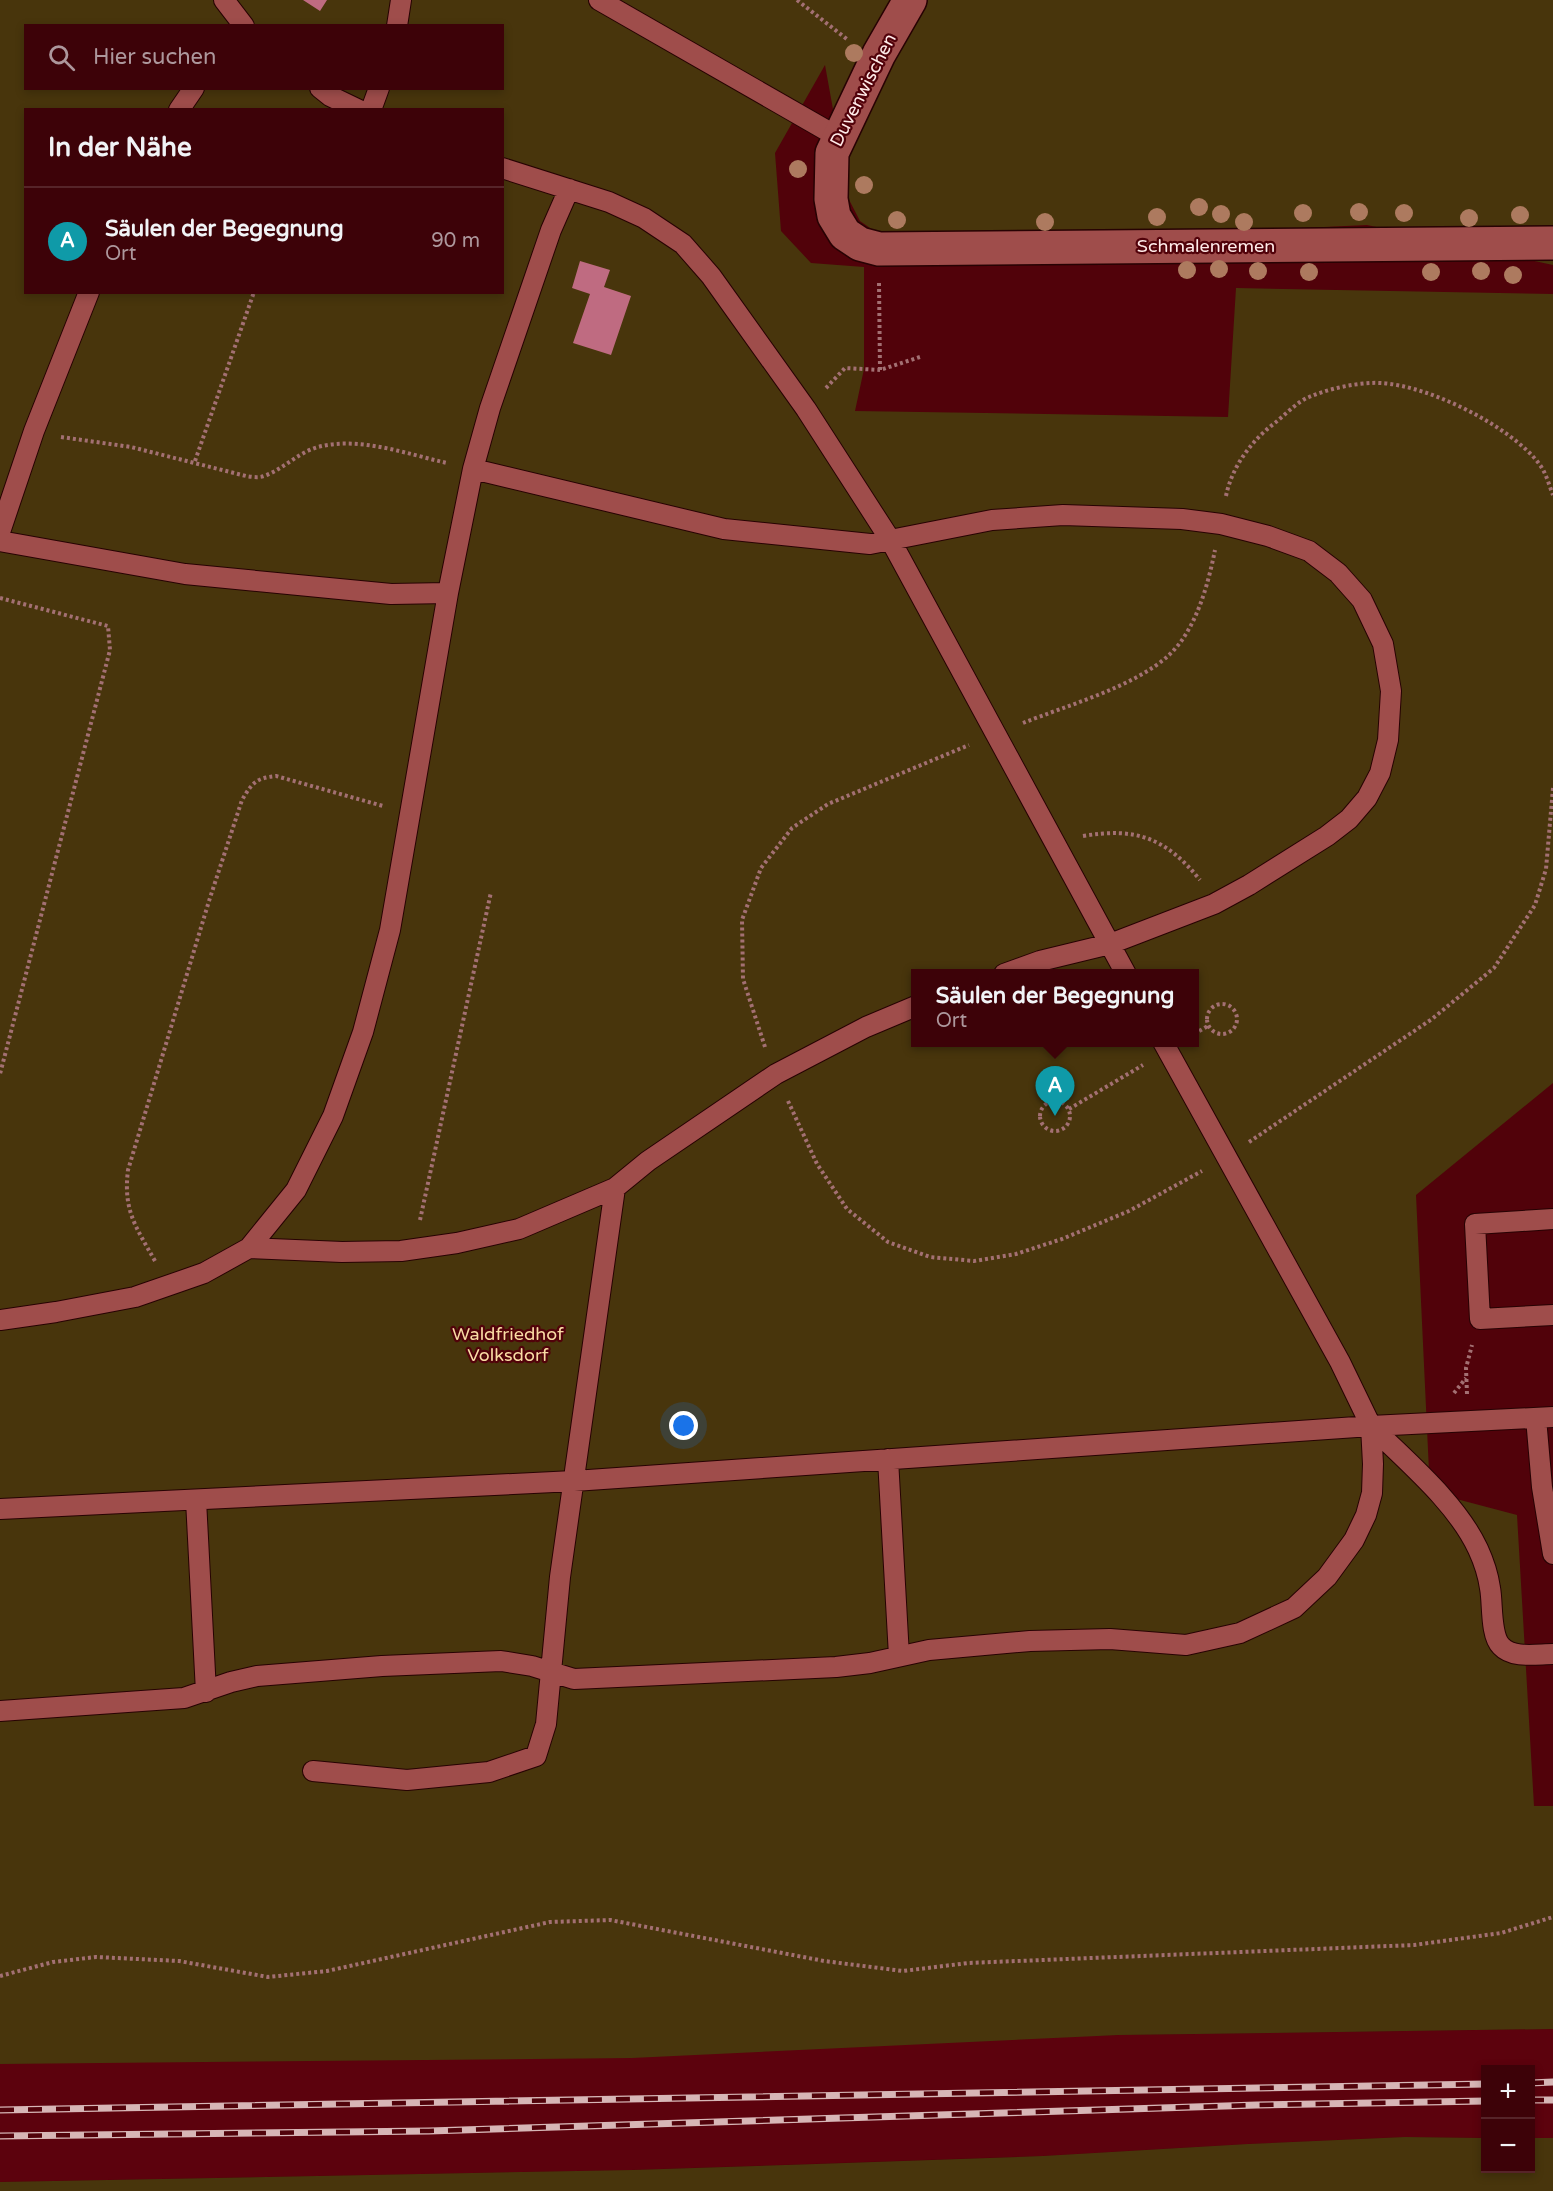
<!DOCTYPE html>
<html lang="de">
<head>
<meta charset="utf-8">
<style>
	body { margin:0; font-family:"Varela Round",sans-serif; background:#440c12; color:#f1f3f6 }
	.controls { position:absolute; right:18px; bottom:18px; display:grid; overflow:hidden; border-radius:0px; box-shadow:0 3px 9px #0003 }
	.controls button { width:54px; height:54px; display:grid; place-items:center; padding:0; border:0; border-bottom:2px solid #562429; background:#3d0208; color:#f1f3f6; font:30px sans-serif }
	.you { position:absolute; left:684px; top:1426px; width:21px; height:21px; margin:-15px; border:4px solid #fff; border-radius:50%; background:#1a73e8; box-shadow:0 0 0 9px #1a73e833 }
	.badge { display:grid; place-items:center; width:39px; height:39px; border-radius:50%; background:#b45309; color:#fff; font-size:20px; font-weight:700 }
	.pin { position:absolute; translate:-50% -50px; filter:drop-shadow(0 2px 3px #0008) }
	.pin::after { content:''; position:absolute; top:32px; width:21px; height:18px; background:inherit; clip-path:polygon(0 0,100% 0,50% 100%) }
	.popup { position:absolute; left:911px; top:969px; width:288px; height:78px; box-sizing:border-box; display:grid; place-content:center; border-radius:0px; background:#3d0208; filter:drop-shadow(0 2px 4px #0005); font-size:20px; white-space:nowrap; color:#ad979c }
	.popup b { font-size:22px; color:#f1f3f6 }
	.popup::after { content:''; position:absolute; left:50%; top:100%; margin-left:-12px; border:12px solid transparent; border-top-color:#3d0208 }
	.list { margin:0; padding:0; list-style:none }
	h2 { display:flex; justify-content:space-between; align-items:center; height:78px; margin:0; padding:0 24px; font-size:26px }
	h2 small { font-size:20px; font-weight:400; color:#ad979c }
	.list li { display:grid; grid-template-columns:39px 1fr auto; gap:18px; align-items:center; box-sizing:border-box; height:108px; padding:0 24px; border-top:2px solid #562429 }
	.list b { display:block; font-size:22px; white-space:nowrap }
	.list p { margin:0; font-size:20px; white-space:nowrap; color:#ad979c }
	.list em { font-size:20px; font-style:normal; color:#ad979c }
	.icon { flex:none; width:33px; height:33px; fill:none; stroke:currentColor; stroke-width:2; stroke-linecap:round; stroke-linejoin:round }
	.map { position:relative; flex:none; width:1553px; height:2191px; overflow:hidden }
	.search { position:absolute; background:#3d0208; box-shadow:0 3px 9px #0003; left:24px; top:24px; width:480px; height:66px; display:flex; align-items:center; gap:15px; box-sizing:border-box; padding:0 21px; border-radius:0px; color:#ad979c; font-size:22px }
	.panel { position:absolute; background:#3d0208; box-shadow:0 3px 9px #0003; left:24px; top:108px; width:480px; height:186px; border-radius:0px }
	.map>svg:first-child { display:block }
</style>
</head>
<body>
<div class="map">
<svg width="1553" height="2191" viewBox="0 0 1553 2191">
	<rect width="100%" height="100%" fill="#51020a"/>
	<path fill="#5c020d" d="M1553 2029V2138H1531L1530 2070H1486L1485 2138 1405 2137 1248 2144 1043 2156 632 2170 0 2182V2064L1119 2035Z"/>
	<path fill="#48350c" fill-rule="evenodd" d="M0 0H1553V265L1367 225 1134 236 890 242 860 221 843 188 838 137 825 65 775 153 781 231 811 263 864 267V369L855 411 1228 417 1236 288 1553 294V1083L1416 1195 1430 1492 1517 1515 1534 1806H1553V2029L1119 2035 632 2058 0 2064ZM26 26H502V88H26ZM26 110H502V292H26ZM916 974H1194V1042H916Z
		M1405 2137 1485 2138 1486 2168H1530L1531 2138H1553V2191H0V2182L632 2170 816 2164 1043 2156 1248 2144Z"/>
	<path fill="#bf6b81" d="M303 0H327L320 11Z
		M580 261 610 270 604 287 631 296 611 355 573 343 590 294 572 288Z"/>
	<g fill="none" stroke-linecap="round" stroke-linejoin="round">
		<defs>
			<path id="lane" d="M224 0 244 26
				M599 0 838 137
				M397 26 401 0
				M320 88 330 96 359 110
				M179 110 194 88
				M371 110 379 88
				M502 168 609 202 644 218 683 244 711 276 806 409 891 541 1126 974
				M473 469 724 529 870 544 992 520 1063 515 1182 519 1221 524 1268 536 1309 551 1338 573 1362 600 1383 644 1391 691 1388 740 1380 773 1367 798 1349 819 1327 836 1249 885 1214 904 1110 944 1040 961 1004 974
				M0 532 34 431 89 292
				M0 541 185 574 391 594 448 593
				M1553 1219 1475 1224 1480 1319 1553 1315
				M249 1248 342 1252 401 1251 457 1243 519 1229 615 1188 648 1161 776 1074 866 1027 916 1006
				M0 1320 56 1312 135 1297 204 1273 249 1248 296 1190 333 1116 363 1032 390 930 448 593 473 469 490 408 551 230 569 189
				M1536 1418 1542 1487 1553 1554
				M1371 1426C1407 1462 1456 1502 1478 1549 1484 1562 1488 1574 1490 1588 1493 1603 1490 1635 1501 1646 1513 1659 1537 1654 1553 1654
				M888 1459 899 1656
				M196 1500 206 1692
				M0 1509 574 1481 1371 1426 1553 1417
				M0 1711 184 1698 231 1682 257 1676 382 1666 501 1661 532 1666 574 1679 836 1667 870 1663 929 1650 1030 1641 1110 1639 1186 1645 1240 1633 1294 1608 1327 1577 1354 1540 1366 1515 1372 1493 1373 1464 1371 1426 1340 1362 1163 1042
				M313 1771 407 1780 489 1772 536 1756 546 1724 560 1577 615 1188"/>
			<path id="street" d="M910 0 879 54 832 153 831 199 834 216 845 234 860 244 879 249 1553 243"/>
		</defs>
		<use href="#lane" stroke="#270203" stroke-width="22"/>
		<use href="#street" stroke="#270203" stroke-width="36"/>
		<path stroke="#a37073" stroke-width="4" stroke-dasharray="3 3" stroke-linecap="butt" d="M797 0 848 40
			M879 283 880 370 920 357
			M826 388 845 368 880 370
			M61 437 131 447 246 476C252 477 259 478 264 476 284 469 297 453 318 447 359 436 407 454 447 463
			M195 461 254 292
			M1226 496C1232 466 1252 440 1276 422 1286 414 1297 402 1309 397 1328 389 1351 384 1371 383 1420 380 1512 426 1540 465 1546 473 1549 485 1553 495
			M0 598 108 626 110 650 0 1074
			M1023 723C1068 705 1134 687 1169 655 1196 630 1208 585 1215 550
			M1083 836C1136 827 1166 838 1200 880
			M1207 1019a15 15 0 1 1 30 0a15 15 0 1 1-30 0Z
			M1194 1034 1208 1026
			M765 1047 743 979 742 920 761 868 792 828 828 804 969 745
			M788 1101 817 1164 847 1209 888 1242 930 1257 974 1261 1016 1254 1062 1239 1129 1211 1202 1171
			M1040 1116a15 15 0 1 1 30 0a15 15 0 1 1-30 0Z
			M1069 1109 1143 1065
			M1249 1142 1432 1019 1494 968 1535 905 1546 869 1553 788
			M420 1220 491 892
			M155 1261C136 1227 123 1211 128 1170L209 901 242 800C252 783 256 778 276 776L383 806
			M1454 1393 1466 1378
			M1467 1394 1466 1368 1472 1345
			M0 1976 53 1962 96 1957 179 1961 268 1977 327 1971 550 1922 610 1920 824 1961 903 1971 968 1963 1414 1945 1501 1933 1553 1917"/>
		<use href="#lane" stroke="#9f4d4b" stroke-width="20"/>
		<use href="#street" stroke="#9f4d4b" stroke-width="33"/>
		<defs>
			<path id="rail" d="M1530 2083 1553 2082
				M1530 2100H1553
				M0 2110 1486 2084
				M0 2136 429 2131 1257 2105 1486 2101"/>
		</defs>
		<use href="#rail" stroke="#d7b6b6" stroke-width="7"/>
		<use href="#rail" stroke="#51020a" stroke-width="4.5" stroke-dasharray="14" stroke-linecap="butt"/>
	</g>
	<g fill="#ad7a5f">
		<circle cx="854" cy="53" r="9"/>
		<circle cx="798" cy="169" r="9"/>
		<circle cx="864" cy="185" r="9"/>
		<circle cx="1199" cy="207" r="9"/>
		<circle cx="1359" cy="212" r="9"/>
		<circle cx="1303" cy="213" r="9"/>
		<circle cx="1404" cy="213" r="9"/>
		<circle cx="1221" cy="214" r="9"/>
		<circle cx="1520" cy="215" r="9"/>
		<circle cx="1157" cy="217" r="9"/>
		<circle cx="1469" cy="218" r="9"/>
		<circle cx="897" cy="220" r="9"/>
		<circle cx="1045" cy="222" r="9"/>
		<circle cx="1244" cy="222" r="9"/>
		<circle cx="1219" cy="269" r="9"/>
		<circle cx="1187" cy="270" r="9"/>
		<circle cx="1258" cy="271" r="9"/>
		<circle cx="1481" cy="271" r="9"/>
		<circle cx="1309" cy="272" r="9"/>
		<circle cx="1431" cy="272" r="9"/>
		<circle cx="1513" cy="275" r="9"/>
	</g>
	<g text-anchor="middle" stroke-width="4.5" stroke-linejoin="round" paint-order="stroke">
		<g font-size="18" fill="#ffebe9" stroke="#51020a">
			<text transform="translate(863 90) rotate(-63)" y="6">Duvenwischen</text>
			<text x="1206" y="252">Schmalenremen</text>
		</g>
		<g font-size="18" fill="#f9dca4" stroke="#51020a">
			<text x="508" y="1340">Waldfriedhof<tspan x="508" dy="21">Volksdorf</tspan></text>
		</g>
	</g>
</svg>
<div class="controls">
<button>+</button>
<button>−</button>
</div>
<div class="you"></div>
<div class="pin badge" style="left:1055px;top:1116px;background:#0f9aa8">A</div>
<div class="popup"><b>Säulen der Begegnung</b>Ort</div>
<div class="search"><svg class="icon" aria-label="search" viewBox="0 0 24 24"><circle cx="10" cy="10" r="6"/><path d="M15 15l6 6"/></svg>Hier suchen</div>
<section class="panel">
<h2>In der Nähe<small></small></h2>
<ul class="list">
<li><span class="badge" style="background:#0f9aa8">A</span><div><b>Säulen der Begegnung</b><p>Ort</p></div><em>90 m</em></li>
</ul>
</section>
</div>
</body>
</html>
